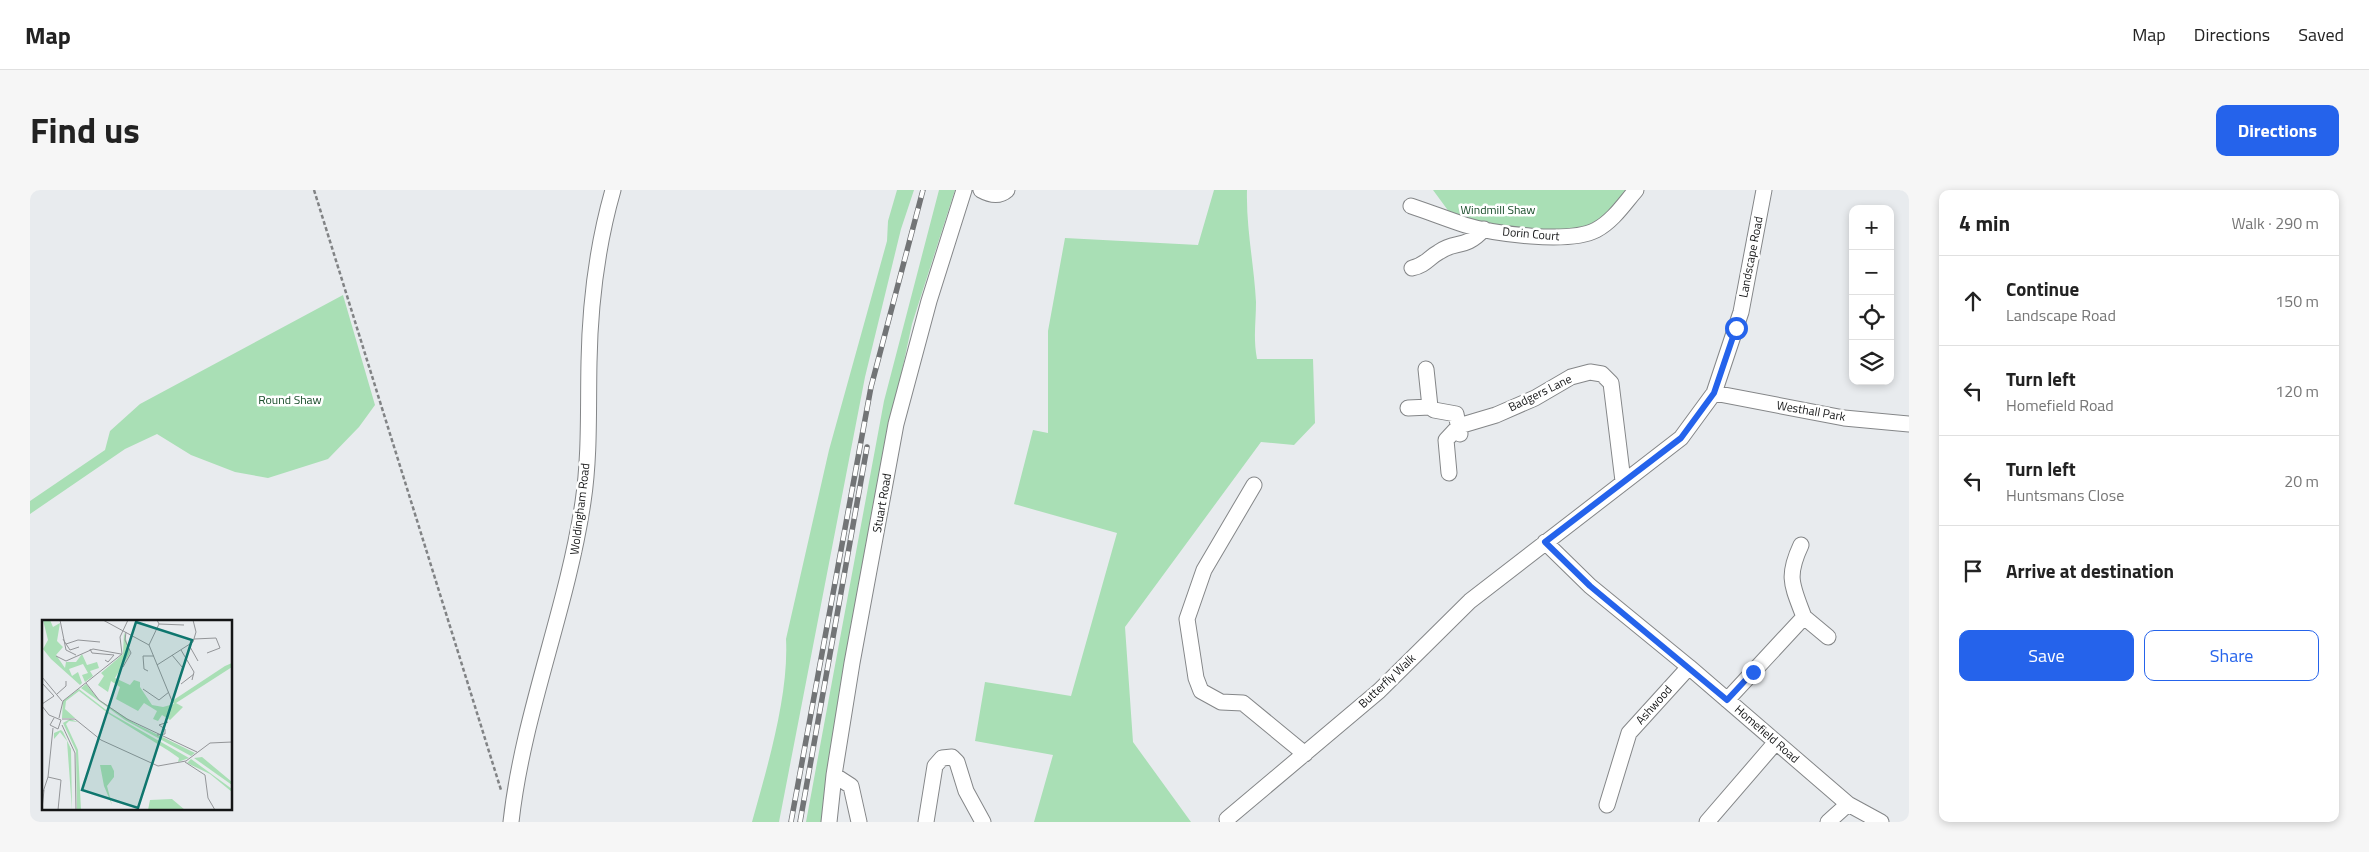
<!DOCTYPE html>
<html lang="en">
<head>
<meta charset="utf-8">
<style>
	body { margin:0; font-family:"Titillium Web",sans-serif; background:#f6f6f6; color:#222 }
	.controls { position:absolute; right:15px; top:15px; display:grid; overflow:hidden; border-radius:10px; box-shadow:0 2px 8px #0003 }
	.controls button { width:45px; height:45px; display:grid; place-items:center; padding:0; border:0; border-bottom:1px solid #e0e0e0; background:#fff; color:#222; font:25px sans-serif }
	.stop { position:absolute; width:15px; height:15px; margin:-11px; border:4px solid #2563eb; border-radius:50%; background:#fff }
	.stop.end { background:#2563eb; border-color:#fff; box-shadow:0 1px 5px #0008 }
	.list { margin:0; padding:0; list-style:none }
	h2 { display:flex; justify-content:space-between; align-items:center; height:65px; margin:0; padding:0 20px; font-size:21px }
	h2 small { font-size:16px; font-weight:400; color:#767676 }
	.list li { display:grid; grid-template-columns:32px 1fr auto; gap:15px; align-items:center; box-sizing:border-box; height:90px; padding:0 20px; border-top:1px solid #e0e0e0 }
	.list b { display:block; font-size:19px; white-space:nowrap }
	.list p { margin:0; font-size:16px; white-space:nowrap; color:#767676 }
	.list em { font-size:16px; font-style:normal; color:#767676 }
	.actions { display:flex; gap:10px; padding:15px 20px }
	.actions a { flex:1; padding:11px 0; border:1px solid #2563eb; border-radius:10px; text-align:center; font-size:18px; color:#2563eb }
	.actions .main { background:#2563eb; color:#fff }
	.icon { flex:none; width:28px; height:28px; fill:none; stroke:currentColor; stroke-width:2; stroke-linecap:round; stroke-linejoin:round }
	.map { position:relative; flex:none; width:1879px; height:632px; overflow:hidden; border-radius:10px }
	header { display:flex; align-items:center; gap:30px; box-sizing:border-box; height:70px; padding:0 25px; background:#fff; border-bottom:1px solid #e0e0e0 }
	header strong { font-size:24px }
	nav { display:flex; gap:28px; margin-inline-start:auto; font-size:18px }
	.intro { display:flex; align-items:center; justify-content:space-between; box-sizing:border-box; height:120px; padding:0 30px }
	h1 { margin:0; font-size:35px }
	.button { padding:12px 22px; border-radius:10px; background:#2563eb; color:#fff; font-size:18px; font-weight:700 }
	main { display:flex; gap:30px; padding:0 30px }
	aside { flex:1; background:#fff; border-radius:10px; box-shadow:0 2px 8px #0003 }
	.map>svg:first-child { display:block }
</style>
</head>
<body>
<header>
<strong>Map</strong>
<nav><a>Map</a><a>Directions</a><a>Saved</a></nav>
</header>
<div class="intro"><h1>Find us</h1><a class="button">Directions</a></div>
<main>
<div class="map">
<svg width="1879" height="632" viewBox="0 0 1879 632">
	<rect width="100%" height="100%" fill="#e8ebee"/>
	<path fill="#a9dfb5" d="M867 0H884L871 39 835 187 749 632H722C737 578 759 505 756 449L799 260 857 51 858 31Z
		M909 0H925L882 134 844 311 791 632H776L854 211Z
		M1184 0H1217C1216 38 1224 74 1226 112 1226 132 1223 148 1227 169H1283L1285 233 1264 255 1231 252 1095 437 1103 552 1161 632H1004L1023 565 945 551 955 492 1041 506 1087 343 984 314 1003 240 1018 243V141L1035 48 1168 55Z
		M1403 0H1600L1564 35 1535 42 1428 34Z
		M313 105 345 215 329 237 298 269 238 288 205 282 161 265 127 244 95 259 0 324V311L75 260 80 241 110 214Z"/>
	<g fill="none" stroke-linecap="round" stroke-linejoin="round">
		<defs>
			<path id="minor" d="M951 0C960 5 969 7 977 0
				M1381 16C1399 22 1417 29 1435 35 1464 44 1539 54 1566 40 1583 31 1594 14 1606 0
				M1382 78C1396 75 1398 68 1409 62 1426 50 1435 60 1454 39
				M1396 179 1400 217 1404 220 1426 224 1430 244
				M1684 203 1814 228 1879 234
				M1378 218 1400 217
				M1419 283 1416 250 1429 236 1466 225 1505 208 1541 187 1560 182 1572 184 1581 193 1593 291
				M1224 295 1174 380 1157 429 1166 488 1171 501 1191 512 1213 513 1275 564
				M1515 352 1560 396 1659 477 1818 614 1851 632
				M1771 355C1756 387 1762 395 1774 427
				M1697 510 1774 427 1798 447
				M804 585 821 596 829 632
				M1577 615 1599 543 1659 477
				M1197 629 1349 501 1440 411 1651 248 1684 203 1711 122 1734 0
				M481 632C493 523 537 420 553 312 560 266 558 218 559 172 560 114 567 56 583 0
				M799 632 804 585 822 473 866 234 899 111 934 0
				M896 632 905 576 912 568 922 567 927 572 936 601 953 632
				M1677 632 1746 552
				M1798 632 1818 614"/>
		</defs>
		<use href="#minor" stroke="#848688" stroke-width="17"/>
		<path stroke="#818385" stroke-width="2.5" stroke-dasharray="4 2.5" stroke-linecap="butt" d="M284 0 471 600"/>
		<use href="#minor" stroke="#fff" stroke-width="15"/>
		<defs>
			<path id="rail" d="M761 632 841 197 893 0
				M770 632 837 257"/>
		</defs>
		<use href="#rail" stroke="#727476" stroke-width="5.5"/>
		<use href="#rail" stroke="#fff" stroke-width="4" stroke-dasharray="11" stroke-linecap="butt"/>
	</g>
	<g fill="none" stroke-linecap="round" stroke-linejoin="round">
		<path stroke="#2563eb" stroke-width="6" d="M1706 138 1684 203 1651 248 1515 352 1560 396 1697 510 1723 482"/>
	</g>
	<g text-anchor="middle" stroke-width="5" stroke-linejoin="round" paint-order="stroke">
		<g font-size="12" fill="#184c29" stroke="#fff">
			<text x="1468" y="24">Windmill Shaw</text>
			<text x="260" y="214">Round Shaw</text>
		</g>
		<g font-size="12" fill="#141516" stroke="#fff">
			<text transform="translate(1501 44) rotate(5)" y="4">Dorin Court</text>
			<text transform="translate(1721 67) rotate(-79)" y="4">Landscape Road</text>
			<text transform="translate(1510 203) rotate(-26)" y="4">Badgers Lane</text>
			<text transform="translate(1781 221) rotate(10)" y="4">Westhall Park</text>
			<text transform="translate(852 313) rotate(-80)" y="4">Stuart Road</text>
			<text transform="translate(550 319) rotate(-83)" y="4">Woldingham Road</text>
			<text transform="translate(1357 491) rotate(-43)" y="4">Butterfly Walk</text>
			<text transform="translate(1624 515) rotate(-48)" y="4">Ashwood</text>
			<text transform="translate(1737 544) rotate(41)" y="4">Homefield Road</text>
		</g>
	</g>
	<g transform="translate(12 430)">
		<rect width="190" height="190" fill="#e8ebee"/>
		<path d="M1 0H8L11 7 18 3 15 21 21 27 14 35 23 48 24 42H34L40 34 45 45 55 42 57 48 48 51 51 56 43 62 40 55 46 53 41 44 27 49 30 56 36 52 40 63 38 65 9 39 1 29 6 20ZM82 12 88 33 73 58 88 65 92 60 98 62V67L110 85 121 87 132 84 130 81 183 46 190 43V47L134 83 141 87 128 100 120 95 116 101 111 99 115 91 102 83 96 91 74 79 78 67 69 61 66 72 56 65 62 56 59 53 81 34ZM44 64 57 80 92 103 153 133 149 136 83 100 39 68ZM37 69 68 93 147 138 136 142 137 138 127 131 67 94 37 71 24 81 23 89 33 98H20L21 81ZM28 99 36 102 27 101 24 104 36 130 39 190H35L34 131 21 103ZM19 110 21 112 29 129 30 190 25 121 18 112 12 119V113ZM160 137 190 162V165L152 138ZM149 139 190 169V172L168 154 145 143ZM58 145H69L72 151V157L65 166 70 185 62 166ZM130 179 143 190H106L108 180Z" fill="#a9dfb5"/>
		<path fill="none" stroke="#939598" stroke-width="1" d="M18 0 24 30 34 35M61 0 107 25 130 81M117 4 142 5M21 19 24 24 36 20 58 22M152 19 174 18 178 28 165 33M24 24 28 30 37 27M107 25 117 4 115 0M147 25 156 41M48 29 50 33 72 35 66 42 63 40M139 30 152 52 150 60M130 35 140 47M14 36 24 41 51 29 79 34M115 45 151 22 154 12 151 0M81 47 89 33 83 20 84 12M106 51 102 49 101 36H112M0 57 20 81M0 63 12 76 0 84M44 63 57 80 85 99 155 132M139 64 152 54M101 69 117 80 127 72M15 74 24 66V61M0 86 7 95 19 100 16 109 8 105 12 98M17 98 21 81 80 34 78 17 86 0M20 99H33L59 120 116 146 144 141 168 123 190 122M20 105 33 133 34 190M115 115 123 114V109L117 105 126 102M143 142 163 155 166 178 173 190M6 157 19 160 16 190M0 175 6 157 11 108M0 189 2 170"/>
		<path fill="#0f766e" fill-opacity="0.15" stroke="#0f766e" stroke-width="2.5" d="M94 2 150 20 96 188 40 170Z"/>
		<rect width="190" height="190" fill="none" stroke="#141516" stroke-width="2.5"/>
	</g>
</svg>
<div class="controls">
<button>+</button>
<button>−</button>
<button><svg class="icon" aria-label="locate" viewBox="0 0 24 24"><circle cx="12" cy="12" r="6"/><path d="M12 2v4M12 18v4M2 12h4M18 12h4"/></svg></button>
<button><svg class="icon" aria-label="layers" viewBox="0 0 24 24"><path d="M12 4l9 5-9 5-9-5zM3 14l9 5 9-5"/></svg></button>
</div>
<div class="stop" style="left:1706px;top:138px"></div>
<div class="stop end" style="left:1723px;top:482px"></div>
</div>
<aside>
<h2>4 min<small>Walk · 290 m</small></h2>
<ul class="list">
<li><svg class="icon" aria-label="ahead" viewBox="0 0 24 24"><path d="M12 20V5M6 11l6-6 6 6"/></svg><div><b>Continue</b><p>Landscape Road</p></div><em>150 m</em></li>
<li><svg class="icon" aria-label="left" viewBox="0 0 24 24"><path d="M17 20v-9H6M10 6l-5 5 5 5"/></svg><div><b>Turn left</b><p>Homefield Road</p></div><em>120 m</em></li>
<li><svg class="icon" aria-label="left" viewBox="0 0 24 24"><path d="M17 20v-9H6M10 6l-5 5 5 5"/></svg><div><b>Turn left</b><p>Huntsmans Close</p></div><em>20 m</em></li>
<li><svg class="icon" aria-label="arrive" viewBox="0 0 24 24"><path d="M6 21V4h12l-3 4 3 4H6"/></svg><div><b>Arrive at destination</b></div></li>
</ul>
<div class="actions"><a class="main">Save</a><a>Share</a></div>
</aside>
</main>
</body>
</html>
